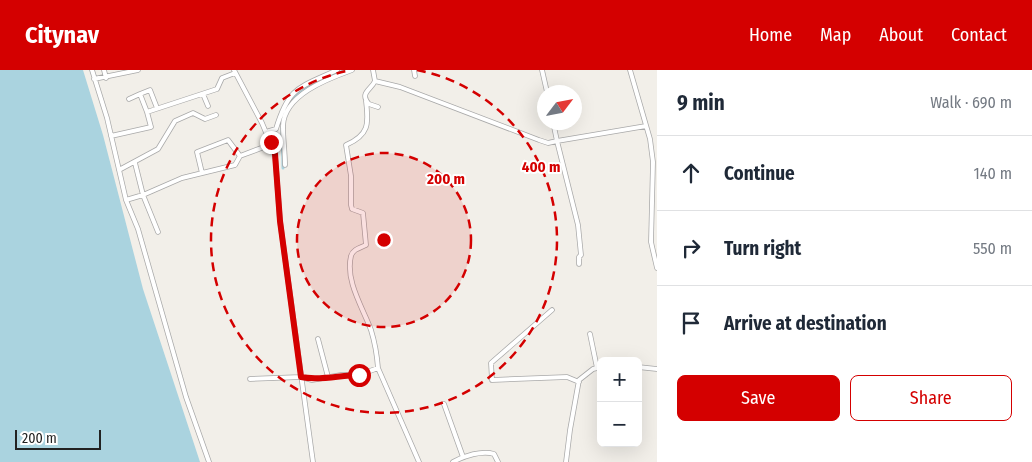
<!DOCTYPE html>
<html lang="en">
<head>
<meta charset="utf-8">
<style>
	body { margin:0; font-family:"Fira Sans Condensed",sans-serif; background:#f6f6f7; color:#1f2937 }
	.controls { position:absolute; right:15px; bottom:15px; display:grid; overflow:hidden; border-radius:8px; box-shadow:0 5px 20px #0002 }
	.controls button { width:45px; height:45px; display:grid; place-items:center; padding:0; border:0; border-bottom:1px solid #e0e1e3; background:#fff; color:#1f2937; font:25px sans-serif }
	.compass { position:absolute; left:537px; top:15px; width:45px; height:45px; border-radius:50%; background:#fff; box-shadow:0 5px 20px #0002; rotate:58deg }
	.scale { position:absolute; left:15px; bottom:12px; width:86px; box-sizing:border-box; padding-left:5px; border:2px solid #222; border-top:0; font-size:14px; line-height:18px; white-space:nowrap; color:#222; -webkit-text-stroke:4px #fff; paint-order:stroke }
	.stop { position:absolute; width:15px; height:15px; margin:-11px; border:4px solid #d40000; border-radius:50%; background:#fff }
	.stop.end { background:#d40000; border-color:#fff; box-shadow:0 1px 5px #0008 }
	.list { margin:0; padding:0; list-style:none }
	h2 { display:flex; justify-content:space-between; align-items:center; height:65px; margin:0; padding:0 20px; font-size:21px }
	h2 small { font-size:16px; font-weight:400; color:#747a83 }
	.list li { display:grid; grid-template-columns:32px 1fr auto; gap:15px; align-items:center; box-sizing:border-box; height:75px; padding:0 20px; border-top:1px solid #e0e1e3 }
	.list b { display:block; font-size:19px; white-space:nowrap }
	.list em { font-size:16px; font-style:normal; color:#747a83 }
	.actions { display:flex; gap:10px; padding:15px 20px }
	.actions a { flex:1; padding:11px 0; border:1px solid #d40000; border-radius:8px; text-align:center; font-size:18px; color:#d40000 }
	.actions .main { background:#d40000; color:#fff }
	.icon { flex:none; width:28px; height:28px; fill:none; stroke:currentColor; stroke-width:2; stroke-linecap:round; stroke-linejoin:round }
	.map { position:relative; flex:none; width:657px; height:392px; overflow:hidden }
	header { display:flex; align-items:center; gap:30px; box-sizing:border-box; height:70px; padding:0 25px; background:#d40000; color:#fff }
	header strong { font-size:24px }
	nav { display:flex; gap:28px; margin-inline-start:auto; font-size:18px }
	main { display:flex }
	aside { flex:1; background:#fff }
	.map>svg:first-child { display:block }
</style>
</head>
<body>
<header>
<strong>Citynav</strong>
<nav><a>Home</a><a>Map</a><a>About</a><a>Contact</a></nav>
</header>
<main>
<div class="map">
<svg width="657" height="392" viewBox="0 0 657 392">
	<rect width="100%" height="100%" fill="#f2efe9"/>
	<path fill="#aad3df" d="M0 0H83L103 65 143 219 200 392H0Z"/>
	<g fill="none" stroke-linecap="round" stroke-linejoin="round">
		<path stroke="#aad3df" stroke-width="3" d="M327 8 345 0
			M283 98C283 56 273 29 321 11"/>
		<defs>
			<path id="minor" d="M92 0 107 48 126 130 138 159 186 327 209 392
				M104 0 106 8
				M234 0 262 53 275 84 280 151 313 392
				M373 0 375 11 400 17 539 70 548 73 557 71 578 155 581 185 579 187V194
				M414 0 415 6
				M542 0 547 22
				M630 0 650 69 653 92 651 172 657 198
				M94 9 138 0
				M375 11C371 20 359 23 369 34L378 37
				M140 24 150 20 157 38
				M203 24 208 36
				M129 29 140 24 147 42
				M366 31C369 54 369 65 346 75L351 106V135L352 139 363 143 366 175C360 178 353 179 351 186 345 211 363 238 371 260 375 273 377 285 378 298
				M574 43 578 42
				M553 52 557 71 646 56
				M266 62 276 59C289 16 299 18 337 0
				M111 66 151 57 147 42 217 19 222 8 235 3
				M285 95C285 82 283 69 283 56 284 25 327 9 352 0
				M119 100 158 79 175 51 193 43 205 49 216 45
				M202 103 197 82 228 70 240 86
				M126 130 143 125 135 93
				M158 162 143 125 182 108 235 95 240 86 272 74
				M552 240 491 293 492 310 567 307 579 312
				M590 264 597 298
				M318 269 328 307
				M638 297 657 299
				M250 309 301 307 312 310 341 305H359L378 298 419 392
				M444 334 463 387
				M453 392C464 386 482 380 494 384L498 392
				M566 392 570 360 579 310 593 299 601 297"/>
		</defs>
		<use href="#minor" stroke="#a9a9a9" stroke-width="5.5"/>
		<use href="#minor" stroke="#fff" stroke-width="4"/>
	</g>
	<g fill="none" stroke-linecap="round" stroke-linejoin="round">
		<path stroke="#d40000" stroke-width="6" d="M271 72 275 84 280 151 301 307C320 311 340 305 359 305"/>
	</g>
	<circle cx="384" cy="170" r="87" fill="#d40000" fill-opacity=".12"/>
	<g fill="none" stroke="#d40000" stroke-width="2.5" stroke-dasharray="9 6">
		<circle cx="384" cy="170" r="87"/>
		<path d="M417 0A173 173 0 1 1 351 0"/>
	</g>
	<circle cx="384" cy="170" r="8" fill="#d40000" stroke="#fff" stroke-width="2.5"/>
	<g font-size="15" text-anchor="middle" font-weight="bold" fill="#d40000" stroke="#fff" stroke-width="4" stroke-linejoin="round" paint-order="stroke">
		<text x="541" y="102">400 m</text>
		<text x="446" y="114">200 m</text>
	</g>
</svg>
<div class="controls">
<button>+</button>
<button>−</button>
</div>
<svg class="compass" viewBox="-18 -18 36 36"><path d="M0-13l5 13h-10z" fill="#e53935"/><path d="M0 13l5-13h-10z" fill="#747a83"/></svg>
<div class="scale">200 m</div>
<div class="stop" style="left:359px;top:305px"></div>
<div class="stop end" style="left:271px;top:72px"></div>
</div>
<aside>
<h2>9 min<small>Walk · 690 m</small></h2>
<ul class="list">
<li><svg class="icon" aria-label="ahead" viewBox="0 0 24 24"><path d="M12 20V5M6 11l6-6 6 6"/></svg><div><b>Continue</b></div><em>140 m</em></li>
<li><svg class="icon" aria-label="right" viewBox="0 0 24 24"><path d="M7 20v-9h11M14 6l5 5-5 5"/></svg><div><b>Turn right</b></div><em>550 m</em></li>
<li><svg class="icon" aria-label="arrive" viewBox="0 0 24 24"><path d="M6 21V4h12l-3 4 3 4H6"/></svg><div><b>Arrive at destination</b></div></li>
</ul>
<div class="actions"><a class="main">Save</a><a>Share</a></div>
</aside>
</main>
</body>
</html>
